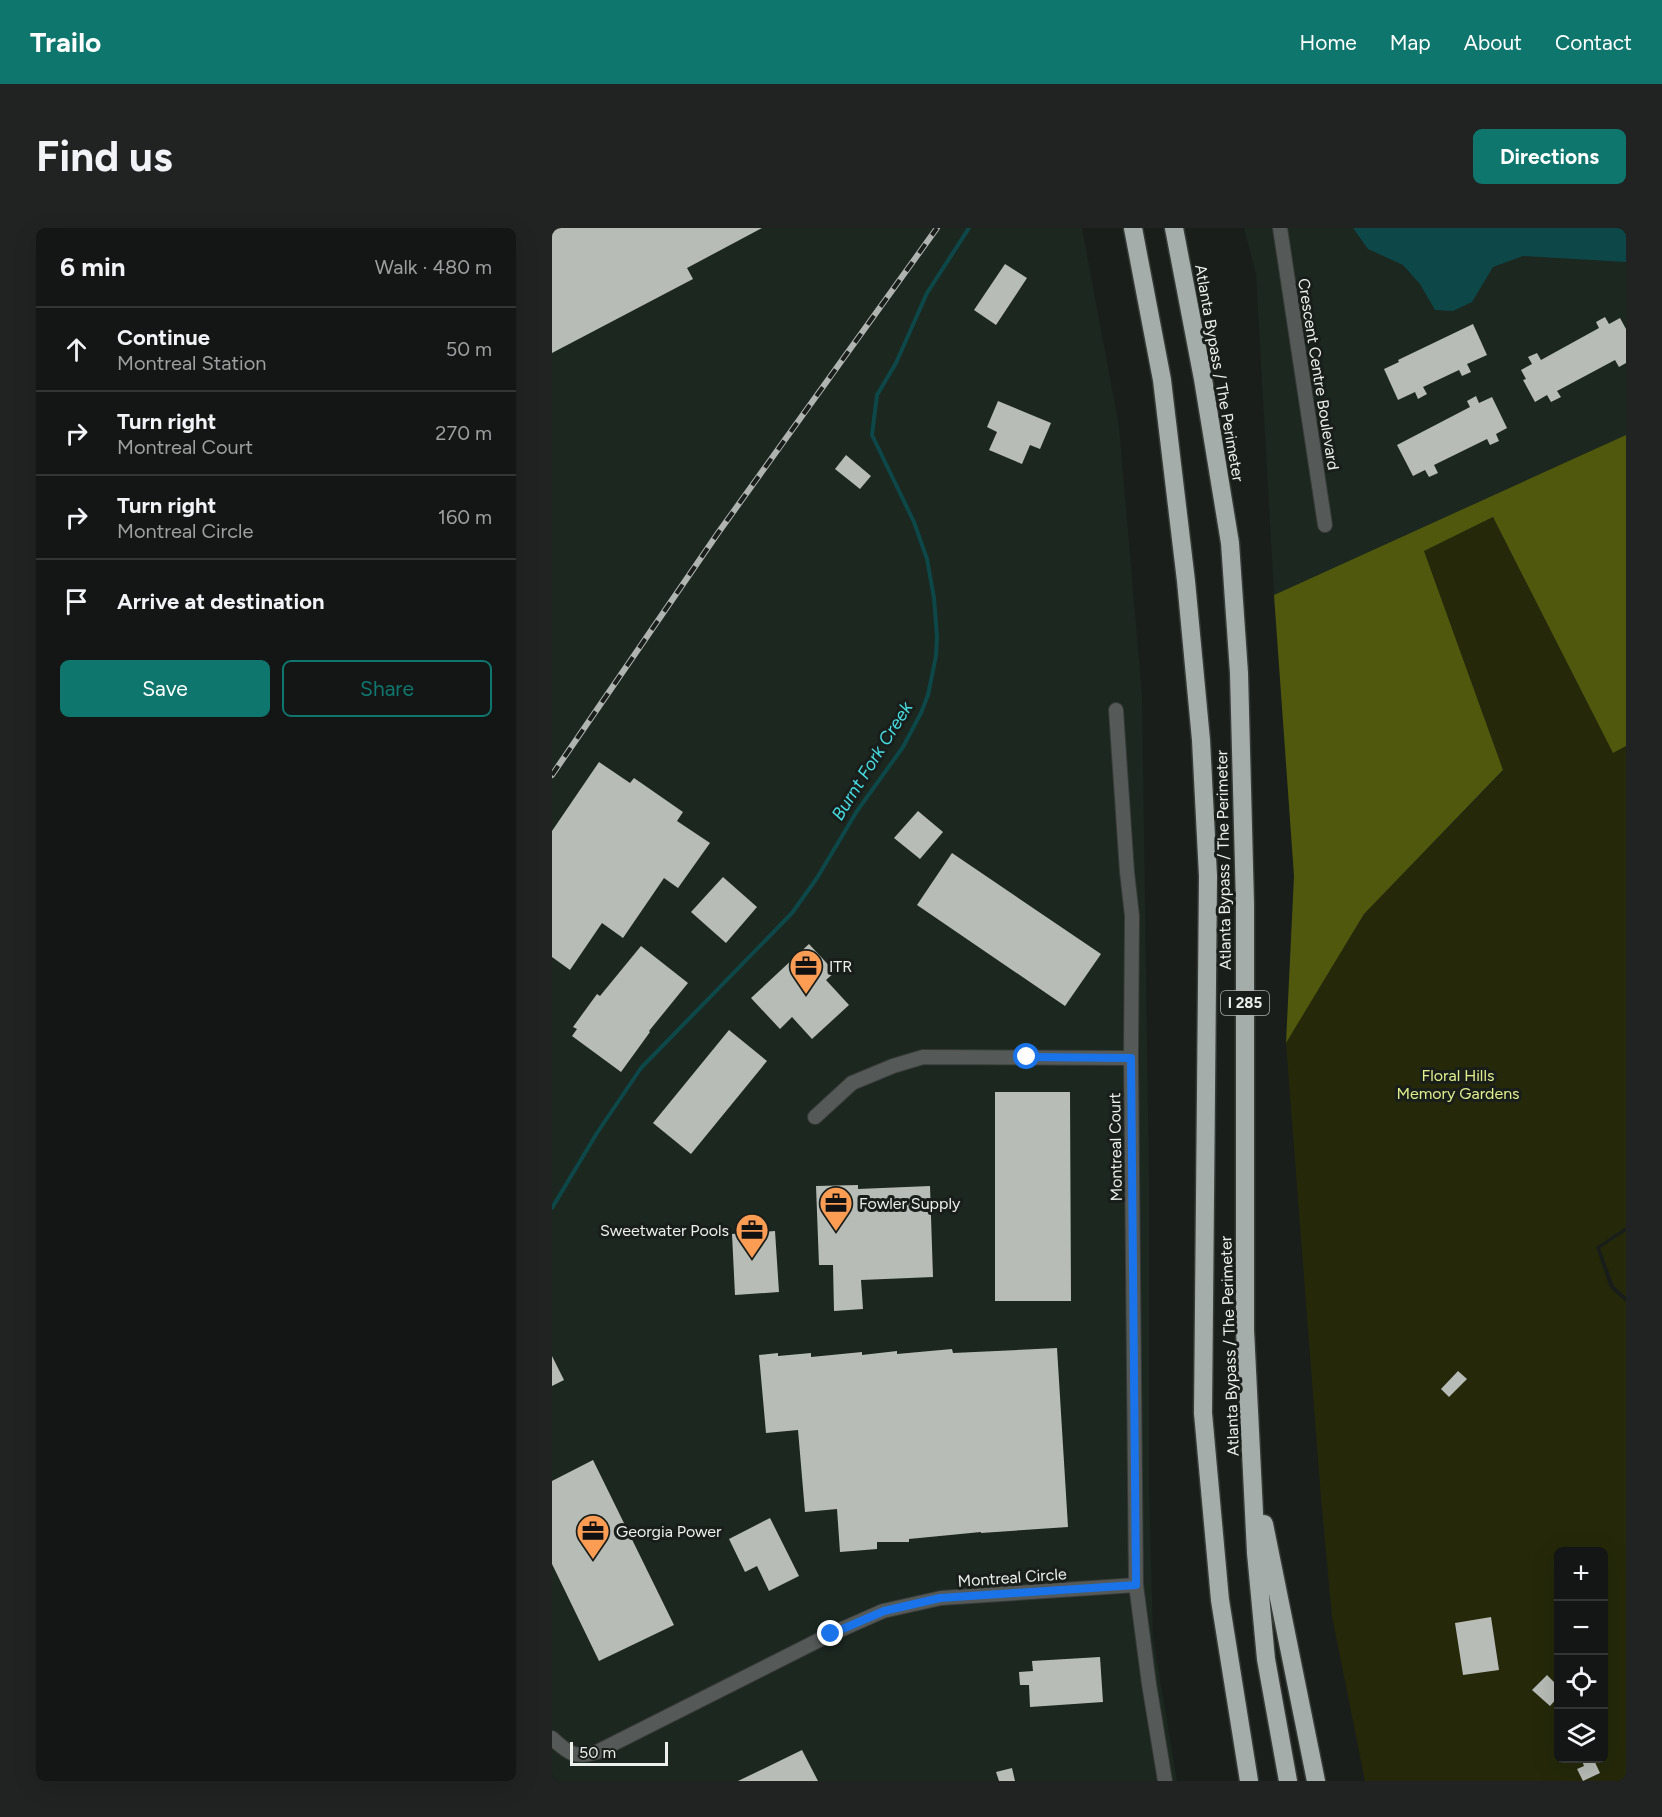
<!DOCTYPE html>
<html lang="en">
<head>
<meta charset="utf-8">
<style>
	body { margin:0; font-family:Figtree,sans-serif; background:#202322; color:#f1f3f6 }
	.controls { position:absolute; right:18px; bottom:18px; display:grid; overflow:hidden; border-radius:9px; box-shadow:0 6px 24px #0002 }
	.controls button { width:54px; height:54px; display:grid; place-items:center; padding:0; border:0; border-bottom:2px solid #323534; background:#131614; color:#f1f3f6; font:30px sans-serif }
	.scale { position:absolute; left:18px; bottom:15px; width:98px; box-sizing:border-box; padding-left:6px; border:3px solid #ecf0ed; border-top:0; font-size:16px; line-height:21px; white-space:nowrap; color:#ecf0ed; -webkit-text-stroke:4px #191e1b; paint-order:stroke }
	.stop { position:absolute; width:18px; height:18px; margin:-14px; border:4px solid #1a73e8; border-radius:50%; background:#fff }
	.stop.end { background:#1a73e8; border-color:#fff; box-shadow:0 2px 6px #0008 }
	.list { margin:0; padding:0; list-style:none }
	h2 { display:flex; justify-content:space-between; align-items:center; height:78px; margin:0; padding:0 24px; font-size:26px }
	h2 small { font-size:20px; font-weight:400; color:#9d9fa0 }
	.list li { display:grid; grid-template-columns:39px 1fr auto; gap:18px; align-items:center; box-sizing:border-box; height:84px; padding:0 24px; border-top:2px solid #323534 }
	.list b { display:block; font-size:22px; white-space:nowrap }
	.list p { margin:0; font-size:20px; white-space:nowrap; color:#9d9fa0 }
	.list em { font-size:20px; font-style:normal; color:#9d9fa0 }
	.actions { display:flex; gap:12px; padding:18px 24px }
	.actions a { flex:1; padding:14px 0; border:2px solid #0f766e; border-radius:9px; text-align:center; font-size:21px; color:#0f766e }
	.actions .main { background:#0f766e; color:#fff }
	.icon { flex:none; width:33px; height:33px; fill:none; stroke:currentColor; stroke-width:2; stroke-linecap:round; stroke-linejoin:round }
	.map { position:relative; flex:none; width:1074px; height:1553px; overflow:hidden; border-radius:9px }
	header { display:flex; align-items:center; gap:36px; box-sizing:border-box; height:84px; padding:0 30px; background:#0f766e; color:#fff }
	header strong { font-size:28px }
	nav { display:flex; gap:33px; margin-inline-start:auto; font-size:21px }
	.intro { display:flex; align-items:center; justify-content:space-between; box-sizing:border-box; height:144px; padding:0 36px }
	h1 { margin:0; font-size:42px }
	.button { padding:15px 27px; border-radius:9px; background:#0f766e; color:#fff; font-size:21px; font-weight:700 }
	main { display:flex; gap:36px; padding:0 36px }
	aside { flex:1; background:#131614; border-radius:9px; box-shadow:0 6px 24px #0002 }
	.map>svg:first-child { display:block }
</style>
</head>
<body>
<header>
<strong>Trailo</strong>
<nav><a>Home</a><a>Map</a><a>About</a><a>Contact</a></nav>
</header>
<div class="intro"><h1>Find us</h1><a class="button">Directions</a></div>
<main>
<aside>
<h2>6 min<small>Walk · 480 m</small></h2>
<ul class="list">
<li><svg class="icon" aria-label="ahead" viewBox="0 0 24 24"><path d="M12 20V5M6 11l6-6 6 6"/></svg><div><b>Continue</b><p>Montreal Station</p></div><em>50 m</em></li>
<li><svg class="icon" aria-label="right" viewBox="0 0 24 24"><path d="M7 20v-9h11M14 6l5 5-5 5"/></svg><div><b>Turn right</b><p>Montreal Court</p></div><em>270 m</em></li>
<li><svg class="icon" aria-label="right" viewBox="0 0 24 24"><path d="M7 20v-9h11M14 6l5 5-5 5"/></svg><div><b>Turn right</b><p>Montreal Circle</p></div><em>160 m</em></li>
<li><svg class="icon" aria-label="arrive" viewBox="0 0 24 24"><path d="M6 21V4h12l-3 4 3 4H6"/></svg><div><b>Arrive at destination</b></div></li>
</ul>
<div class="actions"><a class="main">Save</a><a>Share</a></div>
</aside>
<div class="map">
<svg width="1074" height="1553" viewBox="0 0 1074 1553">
	<rect width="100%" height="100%" fill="#191e1b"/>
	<path fill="#1c2720" d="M0 0H530L567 198 590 467 597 950V1255L601 1409 625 1553H0Z
		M692 0H1074V207L722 367 704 46Z"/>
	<path fill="#25290a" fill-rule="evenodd" d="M941 289 1061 525 1074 518V999L1044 1019 1058 1060 1074 1074V1553H813L780 1388 769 1270 734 815 812 686 951 543 872 323ZM1006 1324H1052V1530H1006Z
		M1074 1003V1069L1062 1058 1048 1020Z"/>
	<path fill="#4f580c" d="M1074 207V518L1061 525 941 289 872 323 951 542 812 686 734 815 742 648 722 367Z"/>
	<path fill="#0d4748" d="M801 0H1074V34L971 28 941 39 920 74 901 83 883 82 868 56 851 37 816 21Z"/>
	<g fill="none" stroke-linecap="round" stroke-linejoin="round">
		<path stroke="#0d4748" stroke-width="4" d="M0 980 45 905 89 840 240 685 265 650 305 583 351 519 369 485 376 467 384 428 385 409 382 370 375 331 362 294 320 207 325 167 344 135 375 65 417 0"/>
	</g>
	<path fill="#b8bcb6" d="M0 0H210L135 40 141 51 0 125Z
		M453 36 475 50 444 97 422 82Z
		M1053 89 1057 96 1068 90 1074 101V135L1067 139 1063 132 1005 163 1009 169 999 174 995 167 983 174 971 152 974 151 969 142 980 136 976 129 985 125 989 132 1047 100 1044 94Z
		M921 96 935 127 915 136 919 144 910 148 907 142 871 159 875 166 866 171 863 164 846 172 832 141 847 134 846 132Z
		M924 168 927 175 940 169 955 200 944 206 947 213 938 217 935 211 882 237 886 245 877 249 873 242 861 248 845 217 918 179 915 173Z
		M446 173 499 195 488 221 478 217 470 236 437 222 445 204 435 199Z
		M294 227 319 248 308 261 283 241Z
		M47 534 78 555 82 550 131 584 125 593 158 615 126 660 112 650 71 710 50 695 18 742 0 729V603Z
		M366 583 391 604 368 631 342 610Z
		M400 625 549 726 513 778 365 677Z
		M171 649 205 679 174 715 139 684Z
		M257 716 283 744 274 752 297 777 260 811 240 789 228 801 199 770Z
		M89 718 136 755 97 803 98 804 69 844 20 808 25 801 21 799 45 766 48 768Z
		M177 802 215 833 139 926 101 895Z
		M443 864H518L519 1073H443Z
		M306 957V961L378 958 381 1049 309 1052 311 1081 282 1083 281 1037H267L264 958Z
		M223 1003 227 1064 183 1067 180 1006Z
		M505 1120 516 1299 429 1305V1304L357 1311V1314H325V1321L288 1324 285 1281 253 1284 246 1202 214 1205 207 1127 226 1125V1128L259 1125V1129L310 1124V1127L345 1123V1126L400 1121 401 1125Z
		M0 1128 12 1152 0 1158Z
		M906 1143 915 1151 897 1169 889 1161Z
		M41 1232 122 1397 47 1433 0 1336V1253Z
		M218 1290 247 1348 217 1363 205 1338 193 1344 177 1311Z
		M939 1389 947 1442 911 1447 903 1395Z
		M548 1429 551 1474 478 1479 477 1457H468L467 1444 481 1443 480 1433Z
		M995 1447 1006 1458V1469L998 1478 980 1462Z
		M250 1522 266 1553H186Z
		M1029 1530H1041L1048 1545 1031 1553 1025 1541 1032 1538Z
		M460 1540 463 1553H447L444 1544Z"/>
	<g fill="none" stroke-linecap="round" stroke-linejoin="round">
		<defs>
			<path id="street" d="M728 0 773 297
				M564 482 575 644 580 688 579 830 584 1357 597 1456 613 1553
				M263 889 300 855 341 838 371 829 579 830
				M0 1510C16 1525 23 1531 45 1524L279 1406 331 1383 389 1370 584 1357"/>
			<path id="highway" d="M581 0 610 152 634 353 649 512 656 648 651 1185 668 1372 697 1553
				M622 0 651 151 678 315 687 445 693 676V1102L704 1325 714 1431 736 1553
				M712 1296 764 1553"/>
		</defs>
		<use href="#street" stroke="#373b38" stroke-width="16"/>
		<use href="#highway" stroke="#373b38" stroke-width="21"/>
		<use href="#street" stroke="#555958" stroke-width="14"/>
		<use href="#highway" stroke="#a5adab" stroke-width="18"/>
		<defs>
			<path id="rail" d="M0 547 166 305 385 0"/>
		</defs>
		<use href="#rail" stroke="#b0b4b1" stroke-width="6"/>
		<use href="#rail" stroke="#191e1b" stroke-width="4" stroke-dasharray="11" stroke-linecap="butt"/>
	</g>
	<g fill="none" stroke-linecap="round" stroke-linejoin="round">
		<path stroke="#1a73e8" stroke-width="8" d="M279 1406 332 1383 388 1370 584 1357 579 830 475 829"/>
	</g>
	<defs>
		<symbol id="office-pin" viewBox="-11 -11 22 30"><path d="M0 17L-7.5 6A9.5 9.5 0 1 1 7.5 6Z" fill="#fd9d54" stroke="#191e1b"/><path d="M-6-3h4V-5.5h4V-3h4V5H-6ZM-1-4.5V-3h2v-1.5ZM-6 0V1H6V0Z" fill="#111"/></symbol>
	</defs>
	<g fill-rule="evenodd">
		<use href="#office-pin" x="235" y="719" width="38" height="52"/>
		<use href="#office-pin" x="265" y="956" width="38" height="52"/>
		<use href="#office-pin" x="181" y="983" width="38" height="52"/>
		<use href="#office-pin" x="22" y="1284" width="38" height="52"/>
	</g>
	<g text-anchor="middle" stroke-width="6" stroke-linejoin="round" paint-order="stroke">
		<rect fill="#191e1b" stroke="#adb1ae" stroke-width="1.5" x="669" y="763" width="48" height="24" rx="4.5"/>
		<g font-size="15" font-weight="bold" fill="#ecf0ed">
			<text x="693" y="780">I 285</text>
		</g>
		<g font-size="16" fill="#ecf0ed" stroke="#191e1b">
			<text transform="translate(668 145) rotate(80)" y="6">Atlanta Bypass / The Perimeter</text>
			<text transform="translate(767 146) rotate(81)" y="6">Crescent Centre Boulevard</text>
			<text transform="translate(671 632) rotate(-91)" y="6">Atlanta Bypass / The Perimeter</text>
			<text transform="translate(563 919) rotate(-91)" y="6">Montreal Court</text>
			<text transform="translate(677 1118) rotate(-92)" y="6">Atlanta Bypass / The Perimeter</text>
			<text transform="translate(460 1349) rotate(-4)" y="6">Montreal Circle</text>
		</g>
		<g font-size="16" fill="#ecf0ed" stroke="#191e1b" text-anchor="start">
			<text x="277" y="744">ITR</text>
			<text x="307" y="981">Fowler Supply</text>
			<text x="177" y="1008" text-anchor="end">Sweetwater Pools</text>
			<text x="64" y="1309">Georgia Power</text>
		</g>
		<g font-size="16" fill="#dfef8c" stroke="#191e1b">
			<text x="906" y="853">Floral Hills<tspan x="906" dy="18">Memory Gardens</tspan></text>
		</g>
		<g font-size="18" font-style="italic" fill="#45dde1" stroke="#191e1b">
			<text transform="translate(320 533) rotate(-58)" y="6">Burnt Fork Creek</text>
		</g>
	</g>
</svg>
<div class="controls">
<button>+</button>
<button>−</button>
<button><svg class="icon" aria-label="locate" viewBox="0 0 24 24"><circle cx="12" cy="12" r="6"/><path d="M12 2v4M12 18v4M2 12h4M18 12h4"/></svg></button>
<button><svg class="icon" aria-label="layers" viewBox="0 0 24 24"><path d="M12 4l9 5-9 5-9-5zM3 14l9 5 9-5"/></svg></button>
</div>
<div class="scale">50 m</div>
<div class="stop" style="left:475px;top:829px"></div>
<div class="stop end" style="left:279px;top:1406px"></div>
</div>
</main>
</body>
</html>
